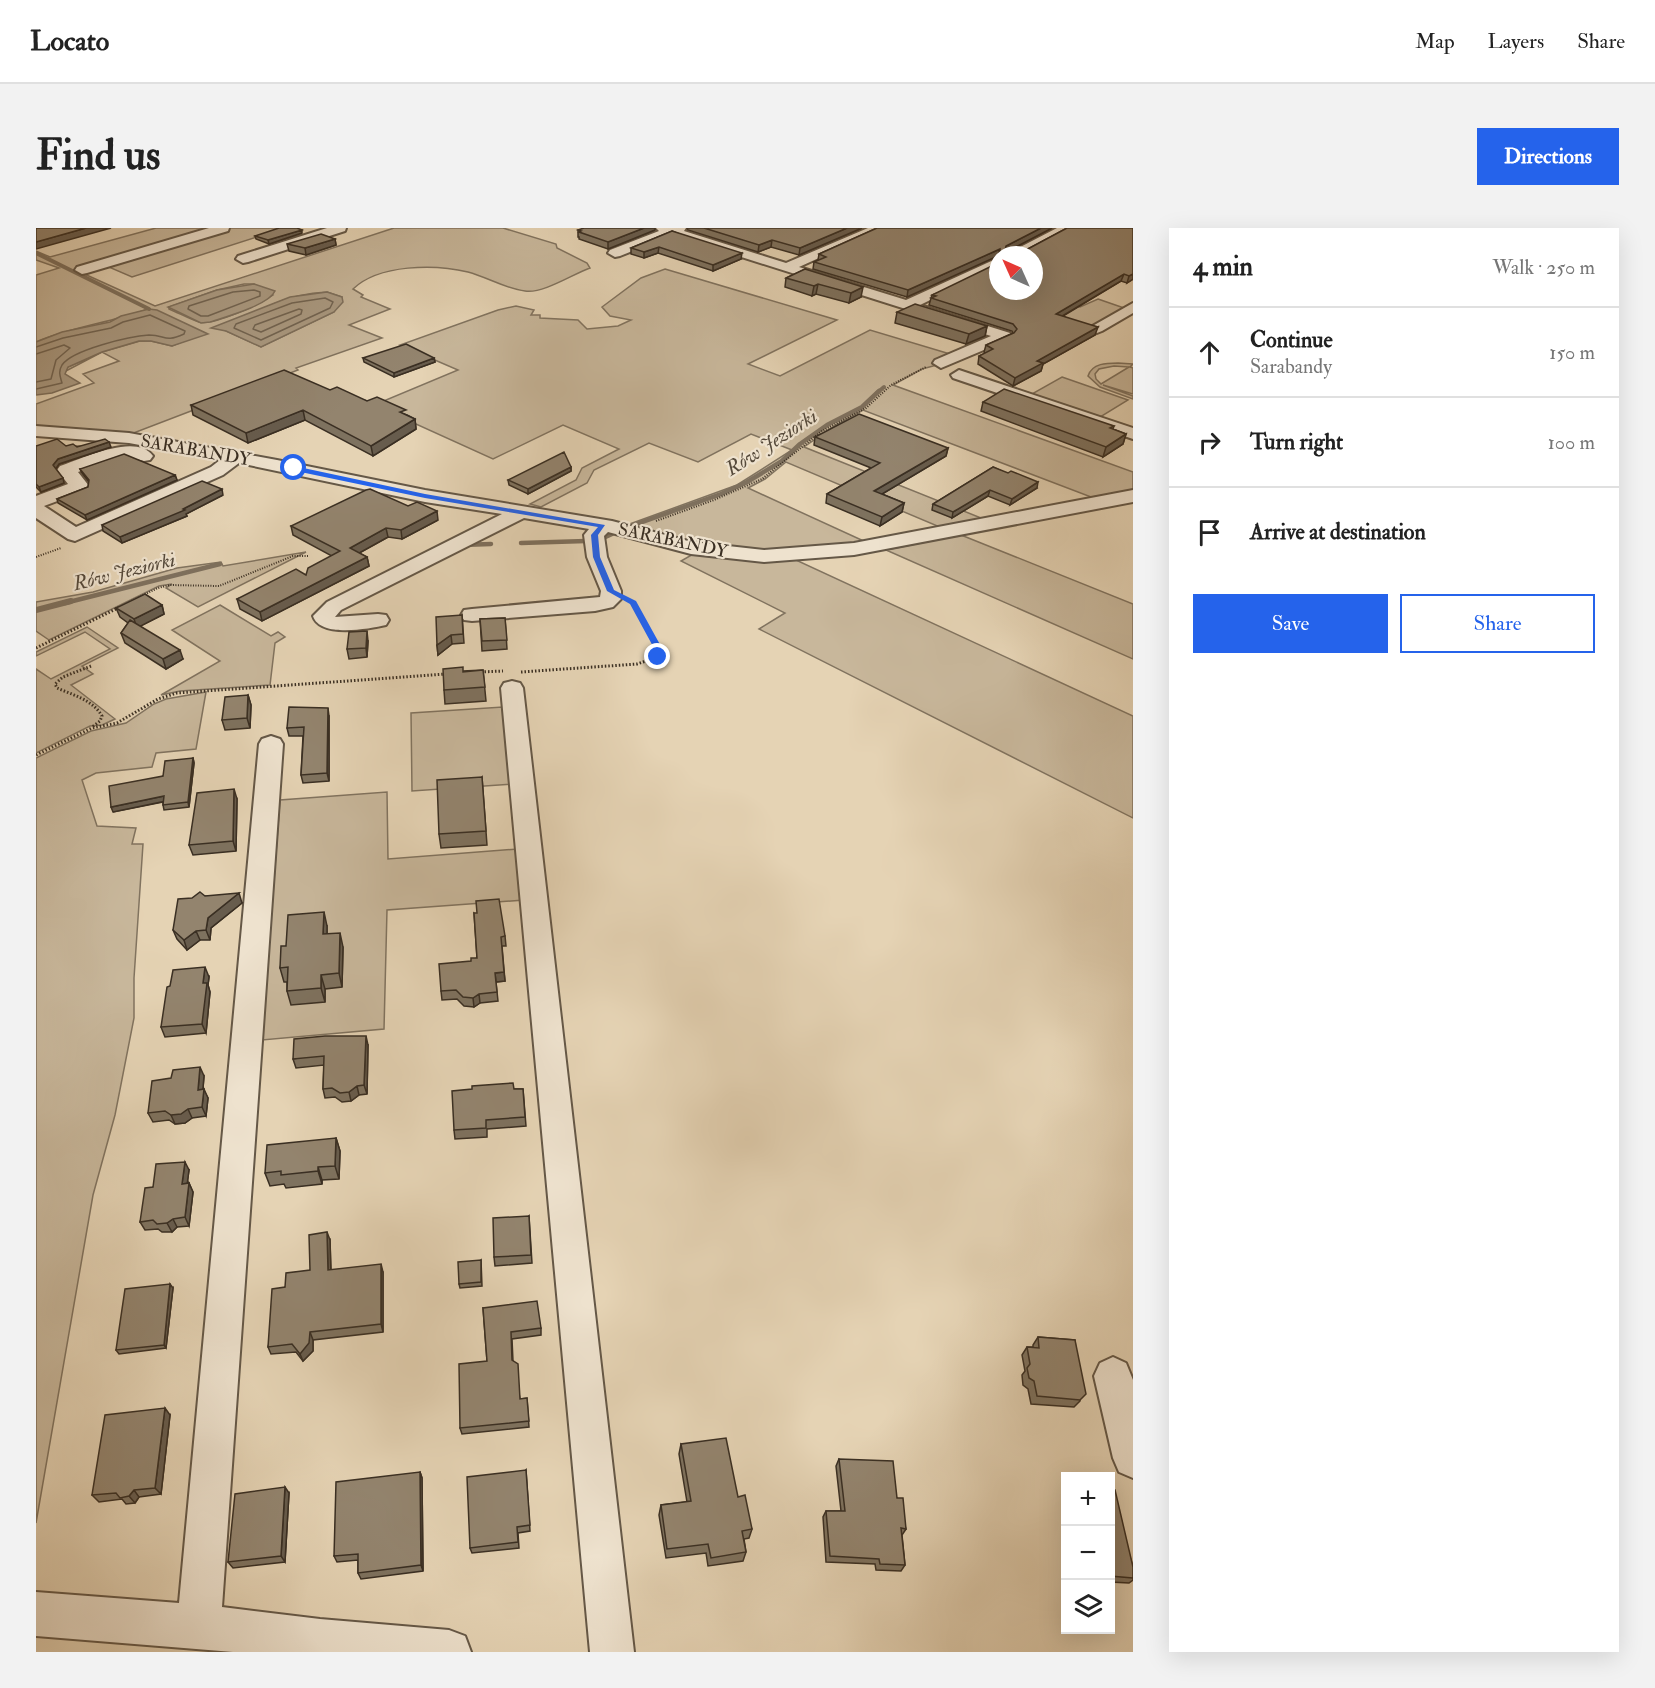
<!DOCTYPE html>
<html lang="en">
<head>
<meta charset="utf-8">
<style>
	body { margin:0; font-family:"IM FELL Double Pica",serif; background:#f2f2f2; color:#222 }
	.controls { position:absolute; right:18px; bottom:18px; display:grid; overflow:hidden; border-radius:0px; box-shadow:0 6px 24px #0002 }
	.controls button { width:54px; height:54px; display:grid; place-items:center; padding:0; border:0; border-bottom:2px solid #e0e0e0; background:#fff; color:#222; font:30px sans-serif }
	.compass { position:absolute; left:953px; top:18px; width:54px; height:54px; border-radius:50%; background:#fff; box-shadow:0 6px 24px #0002; rotate:315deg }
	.stop { position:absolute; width:18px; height:18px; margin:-14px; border:4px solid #2563eb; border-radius:50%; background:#fff }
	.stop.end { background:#2563eb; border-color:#fff; box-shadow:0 2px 6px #0008 }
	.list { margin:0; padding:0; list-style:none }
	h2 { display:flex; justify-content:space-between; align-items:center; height:78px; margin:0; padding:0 24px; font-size:26px }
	h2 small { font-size:20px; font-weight:400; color:#767676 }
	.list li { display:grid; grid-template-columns:39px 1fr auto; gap:18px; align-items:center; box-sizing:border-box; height:90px; padding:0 24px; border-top:2px solid #e0e0e0 }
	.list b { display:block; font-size:22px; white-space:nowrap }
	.list p { margin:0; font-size:20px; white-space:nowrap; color:#767676 }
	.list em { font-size:20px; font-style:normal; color:#767676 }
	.actions { display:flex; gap:12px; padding:18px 24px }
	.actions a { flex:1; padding:14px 0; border:2px solid #2563eb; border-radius:0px; text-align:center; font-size:21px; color:#2563eb }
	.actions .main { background:#2563eb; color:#fff }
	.icon { flex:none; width:33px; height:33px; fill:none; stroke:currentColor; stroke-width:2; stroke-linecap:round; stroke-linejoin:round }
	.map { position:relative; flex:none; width:1097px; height:1424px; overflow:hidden; border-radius:0px }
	header { display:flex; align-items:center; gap:36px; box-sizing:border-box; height:84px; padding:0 30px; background:#fff; border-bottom:2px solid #e0e0e0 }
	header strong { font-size:28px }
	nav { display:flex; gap:33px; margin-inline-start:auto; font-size:21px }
	.intro { display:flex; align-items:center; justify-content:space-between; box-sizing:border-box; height:144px; padding:0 36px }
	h1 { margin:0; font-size:42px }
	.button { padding:15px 27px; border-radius:0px; background:#2563eb; color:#fff; font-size:21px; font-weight:700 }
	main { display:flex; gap:36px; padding:0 36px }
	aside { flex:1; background:#fff; border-radius:0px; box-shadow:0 6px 24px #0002 }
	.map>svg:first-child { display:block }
</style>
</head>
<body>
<header>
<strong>Locato</strong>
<nav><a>Map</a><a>Layers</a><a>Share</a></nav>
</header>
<div class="intro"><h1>Find us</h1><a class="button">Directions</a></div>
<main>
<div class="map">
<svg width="1097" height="1424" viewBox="0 0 1097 1424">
	<rect width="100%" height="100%" fill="#e5d3b4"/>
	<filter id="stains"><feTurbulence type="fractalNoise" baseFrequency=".00333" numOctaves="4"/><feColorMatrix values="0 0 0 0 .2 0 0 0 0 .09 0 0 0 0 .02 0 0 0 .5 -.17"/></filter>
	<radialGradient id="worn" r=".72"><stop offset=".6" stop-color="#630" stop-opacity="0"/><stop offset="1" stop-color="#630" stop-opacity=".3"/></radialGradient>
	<path fill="#c8b79b" stroke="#81735f" stroke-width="1.5" fill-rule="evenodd" d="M120 0H180L44 44 119 78 358 0H467L520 16 521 20 551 35 554 40C537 46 507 66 489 63 470 61 451 49 432 44 399 36 343 36 317 61L327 67 325 69 354 81 313 97 346 110 260 140 262 142 95 206 0 198V176L58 155 47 146 83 133 66 124 30 143 32 139 66 124 104 113H115L136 118 153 111 109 82C73 95 35 99 0 114V47L23 40 0 32V23L14 29ZM208 56H218L237 67C225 76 177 98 163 94 153 91 143 85 133 81V79L181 62ZM291 64 306 69 298 84 225 119 190 103C224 81 249 66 291 64Z
		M192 0H249L96 49 68 37Z
		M629 41 801 92 712 136 744 148 834 102 914 126 898 135 901 137 886 141 857 157 1097 244V264L1055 269 827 182 800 197 768 219 950 292 906 300 750 234 729 251 712 260 832 315 716 323 649 314 591 297 701 257 756 222 715 206 662 234 613 215 558 242 551 255 505 279 494 276 540 252 546 240 583 221 527 197 457 231 338 177 422 142 364 117 462 82 480 78 498 82 495 87H504V90L542 92 551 101 582 98 595 92 574 88 566 79 605 50Z
		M1062 71 1088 80 1058 99 994 80 1026 74 1044 79Z
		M1082 135 1097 136 1094 139 1097 140V166L1067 157 1097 168V171L1064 159 1052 148C1056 135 1071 135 1082 135ZM1078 138 1093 139 1065 156 1060 151 1059 146 1063 141Z
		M1026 149 1092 172 1061 191 994 167Z
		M925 307 1097 376V431L850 322Z
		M270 324 162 379 130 360 136 356 123 358 13 412 0 403V374L57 364 141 340 185 334 187 338Z
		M659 325 723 334 760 332 1097 488V590L723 401 749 385 645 333Z
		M184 377 235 408 242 404 249 409 239 415 234 457 144 463 125 467 184 433 136 402Z
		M51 399 82 420 46 438 57 446 35 457 79 491 66 497 54 498 0 525V441L15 451 74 421 49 404 0 428V424Z
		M170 464 160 521 120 525 116 539 60 545 46 552 61 598 100 600 96 616H107L98 750V790L79 887 57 967 0 1295V530L55 503 90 495 118 476 130 471Z
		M467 479 477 556 376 563 375 485Z
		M351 564 352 631 482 621 488 672 351 682 348 801 226 812 244 572Z"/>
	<path fill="#ab9b83" stroke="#7e705d" stroke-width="1.5" d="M218 56 239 63C233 77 189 89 174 94L165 95 132 79 181 62Z
		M291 64 306 69 307 74 298 84 225 119 190 103 175 100 254 69Z
		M113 81 121 82 172 106 136 118 115 113H103L66 124 32 139 29 146 44 155 16 165 0 167V114L26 104 74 94 85 88Z"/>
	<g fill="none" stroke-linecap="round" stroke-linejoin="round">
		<path stroke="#726553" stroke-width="1.5" d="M218 62 224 64V68L172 88H165L152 81 153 78 197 64Z
			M289 70 297 74 294 80 225 112 198 100 200 96 256 75Z
			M263 81 266 82 265 86 225 104 217 101 219 97Z
			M0 119 27 110 75 100 87 94 114 87 149 103 148 106C128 115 130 107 113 107 94 108 36 122 26 137 22 144 24 148 26 155L0 161
			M0 126 28 117 34 120 20 132 15 151 0 154"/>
		<path stroke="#7e705d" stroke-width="4" d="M0 25 113 81
			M841 165 848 159"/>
		<path stroke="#7e705d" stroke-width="4.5" d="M598 297 685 266 711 254 746 233 764 216 791 197 826 179 843 163
			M565 311 576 306
			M485 315 550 313
			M426 317 455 316
			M29 375 184 336"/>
		<path stroke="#7e705d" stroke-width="6" d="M0 382 35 373"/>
		<defs>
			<path id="minor" d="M173 0H193L192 3 51 45 46 46 39 42 41 39Z
				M291 0H310L309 3 212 34 207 35 200 31 202 28Z
				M620 0H650L648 3 750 35 832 0H849L763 39 870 72 962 30V39L884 77 974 105 977 108 974 111 905 140 897 135 899 132 955 108 636 7 584 28 579 29 572 25 574 22 623 3Z
				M1021 0H1037L987 27H969Z
				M1097 75V85L1066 103 1061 105 1053 100Z
				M923 142 1097 200V211L917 150 915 147Z
				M0 198 93 205 241 232 389 262 576 293 656 314 728 322 818 315 1097 262V274L818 327 728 334 655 326 572 304 568 308 571 329 585 363V371L577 379 559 383 436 393 428 392 425 387 428 382 436 381 564 369 565 363 551 329 548 307 553 301 488 290 305 382 299 389 342 386 350 387 353 392 350 397C332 401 284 410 277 388L291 374 466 286 389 274 203 235 187 247 39 313 32 311 0 290V268L32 256 21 242 24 238C46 231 100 204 117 228L114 232 108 233 89 228 42 244 53 258 51 262 8 278 40 299 175 239 184 232 93 215 0 208Z
				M476 453 484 455 487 460 598 1424H554L465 460 468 455Z
				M235 508 244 511 247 516 186 1379 284 1391 413 1402 429 1408 435 1424H197L0 1408V1364L143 1375 223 516 226 511Z
				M1077 1129 1090 1135 1097 1152V1250L1083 1244 1077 1230 1058 1148 1064 1135Z"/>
		</defs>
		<use href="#minor" stroke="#655847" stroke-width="4"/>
		<path stroke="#3a2f23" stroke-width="2" stroke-dasharray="1 1.5" stroke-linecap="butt" d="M620 293 678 272 726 251 786 203 830 180 855 157 890 139
			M0 329 25 320
			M93 374 122 360 134 357 183 358 257 328H272"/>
		<path stroke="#3a2f23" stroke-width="3" stroke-dasharray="1.5 2" stroke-linecap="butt" d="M0 420 84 379
			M55 438 27 449 19 456 21 460C37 467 57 472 66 488L64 493 56 499
			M445 444 467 443
			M485 444 601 436 622 429 623 422 595 373
			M0 527 56 500 81 495 122 471 141 465 410 446"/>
		<use href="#minor" fill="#eee2ce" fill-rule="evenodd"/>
	</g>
	<path fill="#7e725f" stroke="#3a2f23" stroke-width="1.5" d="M651 0H826L763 27 735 19 722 24 652 2Z
		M841 0H1016L974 22H990L1031 0 1097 51 1091 55 1085 53 1027 88 1059 107 1007 136 1005 143 977 158 942 136 943 128 950 125 948 124 950 117 977 105 976 103 893 77 896 67 998 27H962L871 69 777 41 778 34 782 32 783 26Z
		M542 2H619L572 21 543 11V9H542Z
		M636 3 705 31 677 43 622 25 608 30 595 26V20Z
		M266 5 233 16 220 11 219 8Z
		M299 11 300 17 270 27 253 23 251 16Z
		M769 41 825 69 813 75 780 66 776 68 749 59 750 50Z
		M861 84 951 98 949 108 930 116 859 95Z
		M327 130H398L399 134 358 149 328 134Z
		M294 162 331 173 371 187 379 191 380 201 337 228 269 192 212 215 157 187 155 177Z
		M947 174 1078 198 1077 201 1090 206 1087 216 1067 229 945 183Z
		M779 209 912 220 910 228 846 266 868 275 866 284 844 298 790 275 791 266 835 240 778 217Z
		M0 218H30L75 219 23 236 20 241 28 255 5 264 0 259Z
		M535 239V243L492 266 473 257 472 252Z
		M957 239 1001 260 974 277 952 268 916 290 896 282 897 276Z
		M44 241 139 247 141 252 51 292 22 275 21 271 52 259 53 254 46 245Z
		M187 267 150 286 151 288 86 315 67 303 66 297Z
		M402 292 366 311 352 309 323 325 331 329 333 338 226 393 204 381 201 371 270 347 296 328 257 307 255 298Z
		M126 377 128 386 104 398 147 431 130 441 89 415 85 405 92 395 84 389 80 380Z
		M426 387 428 415 416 416 402 427 401 417Z
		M469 390 471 421 446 423 444 391Z
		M332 413 331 429 313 431 311 421Z
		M447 442 450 473 409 476 408 462 427 443Z
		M212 467 215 477 214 500 189 502 186 492Z
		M293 488V553L267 555 265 547 267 508H253L251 500Z
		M157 530 158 535 153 579 128 582 127 577V574L77 584 127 548Z
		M446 549 451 617 405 620 403 606Z
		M201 571 200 623 157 627 153 617Z
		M169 668 206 675 175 700 174 712H164L151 722 141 711 137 702Z
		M438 685 469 708 470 718H466L469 753 460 754 462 773 444 775 438 779 428 778 421 771 406 772 405 763 435 733 441 730Z
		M291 698V706L307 719 306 759 289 761V774L255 777 251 763V754H248L244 740 250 718Z
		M173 749 172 757 174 764 170 805 129 809 125 799Z
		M332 817 331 866 323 867 315 873 306 874 299 869 289 870 287 861 288 837 260 840 257 831Z
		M168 848 167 861 172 870 170 888 156 890 149 895 139 896 133 892 117 894 112 885Z
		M478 861H487L490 898 451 901V909L419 911 418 902Z
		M300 910 304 923 303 951 286 952V956L250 960 248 956 234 958 229 945Z
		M153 942 151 956 153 955 157 964 153 998 141 999 136 1004H126L122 1001 109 1002 104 994 117 959Z
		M493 988 496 1035 459 1038 458 1029Z
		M294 1012 295 1042 347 1044V1104L277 1112V1123L267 1133 260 1124 235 1126 232 1119 249 1059 274 1042Z
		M445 1032 446 1058 424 1060 423 1056Z
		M137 1060 130 1120 83 1126 80 1122Z
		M447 1080 505 1100V1107L476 1111 477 1133 484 1171 491 1170 493 1199 426 1206 424 1200 451 1133Z
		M1002 1109 1039 1112 1044 1173 1038 1179 995 1176 992 1161 987 1157 986 1147 989 1143 986 1127 991 1119H997V1117Z
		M134 1187 125 1266 103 1269 99 1275 90 1276 86 1271 63 1274 56 1267Z
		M645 1216 702 1269 716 1301 713 1310 708 1311 710 1324 707 1333 672 1338 670 1325 630 1330 623 1287 625 1277 651 1274 643 1226Z
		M803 1231 861 1270 870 1301 866 1307 869 1337 865 1343 840 1342 839 1336 790 1334 787 1289 790 1283H805L800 1238Z
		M490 1242 494 1303 482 1305 483 1320 436 1325 434 1320Z
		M384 1244 386 1250 387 1343 325 1351 322 1345V1332L301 1334 298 1328Z
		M1074 1261 1097 1339V1352L1093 1355 1074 1354Z
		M253 1265 249 1334 197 1340 192 1334Z"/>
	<path fill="#675c4d" stroke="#3a2f23" stroke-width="1.5" d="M50 0H75L0 21V14Z
		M608 0H619V2L572 21V14Z
		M811 0H826L763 27 764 20Z
		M1005 0H1016L968 25 970 18Z
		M266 2V5L233 16 232 12Z
		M299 11 300 17 270 27 269 20Z
		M736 12 735 19 722 24 723 17Z
		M623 19 622 25 608 30V24Z
		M964 21 962 28 871 69 872 62Z
		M706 25 705 31 677 43V37Z
		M1088 46 1085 53 1018 93 1020 86Z
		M1097 46V51L1091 55 1093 48Z
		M782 56 780 66 776 68 778 58Z
		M827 59 825 69 813 75 815 65Z
		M951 98 949 108 930 116 933 106Z
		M1062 99 1059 107 1007 136 1005 143 977 158 979 150 1001 133Z
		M398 130 399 134 358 149V145Z
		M267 182 269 192 212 215 210 205Z
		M379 191 380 201 337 228 335 218Z
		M1090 206 1087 216 1067 229 1070 219Z
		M73 214 75 219 23 236 19 242 17 237 22 231Z
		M912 220 910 228 836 272 838 263Z
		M535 239V243L492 266V261Z
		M139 247 141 252 51 292 49 287Z
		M27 250 28 255 5 264 3 259Z
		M1002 254 1001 260 974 277 976 271Z
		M186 261 187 267 150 286 151 288 86 315 84 309 147 281Z
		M954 262 952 268 916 290 917 284Z
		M868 275 866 284 844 298 846 289Z
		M401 283 402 292 366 311 365 302Z
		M350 300 352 309 316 329 314 320Z
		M331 329 333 338 226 393 224 384Z
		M126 377 128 386 101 400 98 391Z
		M331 403 332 413 331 429 330 420Z
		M415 407 416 416 402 427 401 417Z
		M144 422 147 431 130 441 127 431Z
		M212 467 215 477 214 500 211 490Z
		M292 480 293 488V553L291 545Z
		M157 530 158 535 153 579 152 574Z
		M198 561 201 571 200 623 197 613Z
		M128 568 130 573 77 584 75 579Z
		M203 665 206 675 175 700 174 712 170 702 172 690Z
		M288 684 291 698V720L287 706Z
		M160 703 164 712 151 722 148 712Z
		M304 705 307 719 306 759 303 745Z
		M169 739 173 749 172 757 174 764 170 805 166 796 167 755Z
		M468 744 469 753 460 754 459 745Z
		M285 747 289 761V774L285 760Z
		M443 766 444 775 438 779 437 770Z
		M330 808 332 817 331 866 328 857Z
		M164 839 168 848 166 871 162 862Z
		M321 858 323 867 315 873 313 864Z
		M168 861 172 870 170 888 166 879Z
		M152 881 156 890 149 895 139 896 135 887Z
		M300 910 304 923 303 951 299 938Z
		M149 934 153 942 150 965 146 956Z
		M282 939 286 952V956L282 943Z
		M153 955 157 964 153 998 149 989Z
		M137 991 141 999 136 1004 131 995Z
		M291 1004 294 1012 295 1050 292 1042Z
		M345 1036 347 1044V1104L345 1096Z
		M134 1056 137 1060 130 1120 128 1117Z
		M274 1104 277 1112V1123L267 1133 264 1126Z
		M129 1180 134 1187 125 1266 119 1260Z
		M384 1244 386 1250 387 1343 385 1337Z
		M249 1259 253 1265 249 1334 245 1328Z
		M98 1262 103 1269 99 1275 93 1268Z"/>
	<path fill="#93846e" stroke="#3a2f23" stroke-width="1.5" d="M0 0H50L0 14Z
		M243 0H261L266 2 232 12 219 8Z
		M548 0H608L572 14 543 4 545 3 542 2Z
		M668 0H811L764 20 736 12 723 17Z
		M841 0H1005L970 18 969 22H990L1031 0H1097V46L1093 48 1088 46 1020 86 1062 99 1001 133 1007 135 979 150 943 128 957 121 950 117 978 105 981 101 977 96 895 70 900 68 896 67 962 35V63H998V27H964V21L872 62 778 34 790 29 783 26Z
		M636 3 706 25 677 37 623 19 608 24 595 20Z
		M285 6 299 11 269 20 251 16Z
		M769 41 827 59 815 65 782 56 778 58 750 50Z
		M879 76 951 98 933 106 861 84Z
		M370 116 398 130 358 145 327 130Z
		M248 142 294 162 301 159 331 173 341 169 370 182 364 184 379 191 335 218 267 182 210 205 155 177Z
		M968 161 1078 198 1074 200 1090 206 1070 219 947 174Z
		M823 186 912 220 838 263 868 275 846 289 791 266 844 235 779 209Z
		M21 211 30 218 37 216 41 219 69 211 73 214 22 231 17 237 27 250 3 259 0 256V218Z
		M528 224 535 239 492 261 472 252Z
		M88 226 139 247 49 287 21 271 52 259 53 252 44 241Z
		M957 239 972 245 975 243 1002 254 976 271 954 262 917 284 897 276Z
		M166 253 186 261 147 281 149 282 84 309 66 297Z
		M334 261 372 278 381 274 401 283 365 302 350 300 314 320 331 329 224 384 201 371 260 341 270 347 272 340 304 323 255 298 330 262Z
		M109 366 126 377 98 391 80 380Z
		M426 387 427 406 415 407 401 417 400 389Z
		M469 390 471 412 446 413 444 391Z
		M94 392 144 422 127 431 85 405Z
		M331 403 330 420 311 421 313 404Z
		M427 439V444L447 442 449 459 408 462 407 441Z
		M212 467 211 490 186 492 189 469Z
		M253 479 292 480 291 545 265 547 268 499 251 500Z
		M157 530 152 574 127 577 128 568 75 579 73 558 127 548 129 533Z
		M446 549 450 603 403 606 401 552Z
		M198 561 197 613 153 617 161 565Z
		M164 664 169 668 203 665 172 690 170 702 160 703 148 712 137 702 142 671 156 670Z
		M463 671 469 708 465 709 468 744 459 745 461 764 443 766 437 770 427 769 420 762 405 763 403 736 435 733V730H441L438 685H441L440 673Z
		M288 684 287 706 304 705 303 745 285 747V760L251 763 252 739 244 740 245 718H250L252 687Z
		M169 739 167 755H171L166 796 125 799 131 759 134 758 137 742Z
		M289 808H330L328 857 321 858 313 864 304 865 296 860 287 861 288 828 257 831 258 811Z
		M164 839 162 862 168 861 166 879 152 881 145 886 135 887 129 883 112 885 116 853 135 850 137 842Z
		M477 855 478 861H487L489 889 450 892V900L418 902 416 863 436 861V858Z
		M300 910 299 938 282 939V943L245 947V943L229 945 231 917Z
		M149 934 146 956 153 955 149 989 137 991 131 995 121 996 117 992 104 994 109 960 117 959 120 936Z
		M493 988 495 1027 458 1029 457 990Z
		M291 1004 292 1042 345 1036V1096L274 1104 273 1115 264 1126 256 1116 232 1119 236 1061 249 1059 250 1045 274 1042 273 1007Z
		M445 1032V1054L423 1056 422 1034Z
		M134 1056 128 1117 80 1122 89 1061Z
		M501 1073 505 1100 475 1104 476 1132 482 1136 484 1171 491 1170 493 1193 424 1200 423 1136 451 1133 447 1080Z
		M1002 1109 1039 1112 1050 1166 1044 1172 1001 1168 998 1153 993 1150 991 1140 994 1136 991 1119 1003 1120Z
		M129 1180 119 1260 98 1262 93 1268 84 1270 80 1265 56 1267 69 1187Z
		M690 1210 702 1269 709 1267 716 1301 706 1303 710 1324 675 1330 672 1316 631 1321 625 1277 655 1273 645 1216Z
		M803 1231 857 1233 861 1270H867L870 1301 865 1300 869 1337 844 1336 843 1331 794 1328 790 1283H809Z
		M490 1242 494 1297 481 1299 482 1314 434 1320 431 1249Z
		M384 1244 385 1337 322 1345V1326L298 1328 300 1254Z
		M249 1259 245 1328 192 1334 199 1266Z
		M1074 1261 1079 1262 1097 1339V1350L1074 1348Z"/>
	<path fill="#2563eb" d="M258 238 389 266 569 297 562 307 564 329 578 362 600 373 627 422 625 429 622 431 618 429 619 422 594 376 571 363 557 329 555 307 562 299 389 270 255 242Z"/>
	<g text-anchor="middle" stroke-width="4.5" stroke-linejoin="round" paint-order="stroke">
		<g font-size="18" fill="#3a2f23" stroke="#eee2ce">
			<text transform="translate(160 222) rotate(10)" y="6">SARABANDY</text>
			<text transform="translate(637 312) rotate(12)" y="6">SARABANDY</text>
		</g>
		<g font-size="20" font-style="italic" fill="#564a3b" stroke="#eee2ce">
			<text transform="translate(735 214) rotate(-33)" y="7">Rów Jeziorki</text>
			<text transform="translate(88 343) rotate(-14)" y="7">Rów Jeziorki</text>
		</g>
	</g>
	<rect width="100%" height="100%" filter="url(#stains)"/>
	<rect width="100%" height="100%" fill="url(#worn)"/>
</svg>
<div class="controls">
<button>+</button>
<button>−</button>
<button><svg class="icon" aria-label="layers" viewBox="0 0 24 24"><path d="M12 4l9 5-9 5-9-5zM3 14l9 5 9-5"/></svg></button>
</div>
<svg class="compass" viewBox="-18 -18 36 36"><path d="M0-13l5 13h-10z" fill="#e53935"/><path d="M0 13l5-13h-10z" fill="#767676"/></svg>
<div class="stop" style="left:258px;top:240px"></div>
<div class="stop end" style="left:622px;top:429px"></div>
</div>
<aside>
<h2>4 min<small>Walk · 250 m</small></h2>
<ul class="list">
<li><svg class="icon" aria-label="ahead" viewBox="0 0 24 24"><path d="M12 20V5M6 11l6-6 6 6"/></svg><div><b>Continue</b><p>Sarabandy</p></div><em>150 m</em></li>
<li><svg class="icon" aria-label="right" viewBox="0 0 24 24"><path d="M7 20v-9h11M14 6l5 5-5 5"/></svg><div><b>Turn right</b></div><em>100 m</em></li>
<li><svg class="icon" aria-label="arrive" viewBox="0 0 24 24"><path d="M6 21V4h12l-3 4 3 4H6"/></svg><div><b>Arrive at destination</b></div></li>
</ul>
<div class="actions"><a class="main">Save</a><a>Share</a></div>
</aside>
</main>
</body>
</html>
